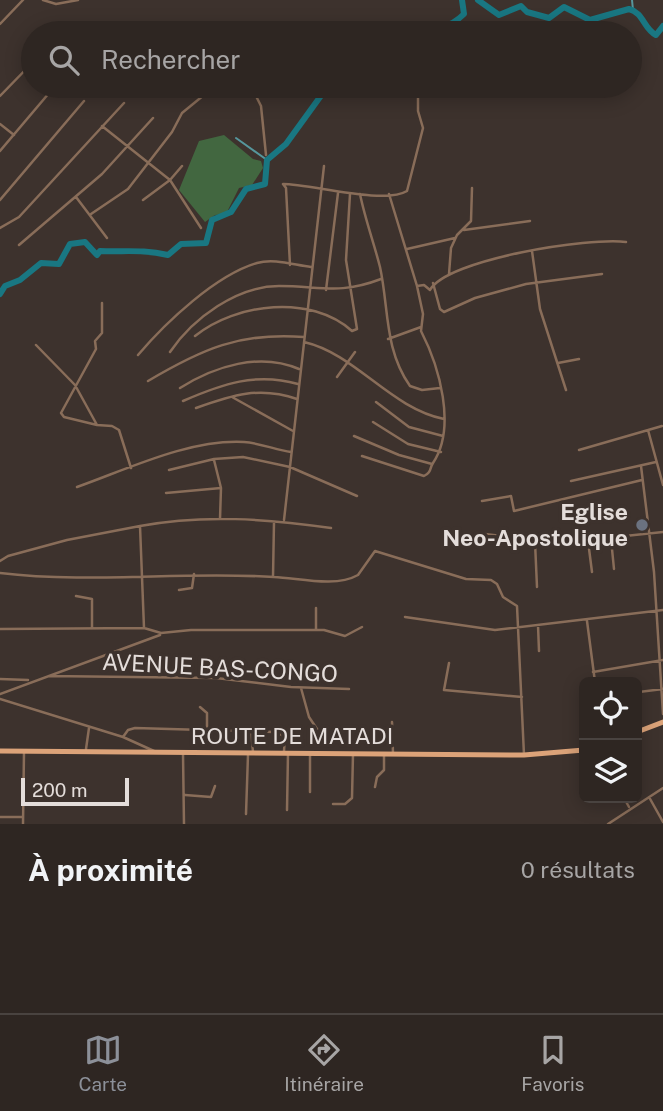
<!DOCTYPE html>
<html lang="fr">
<head>
<meta charset="utf-8">
<style>
	body { margin:0; font-family:"Public Sans",sans-serif; background:#362e2a; color:#f1f3f6 }
	.controls { position:absolute; right:21px; bottom:21px; display:grid; overflow:hidden; border-radius:10px; box-shadow:0 4px 18px #0003 }
	.controls button { width:63px; height:63px; display:grid; place-items:center; padding:0; border:0; border-bottom:2px solid #494340; background:#2e2622; color:#f1f3f6; font:35px sans-serif }
	.scale { position:absolute; left:21px; bottom:18px; width:108px; box-sizing:border-box; padding-left:7px; border:4px solid #e4ddda; border-top:0; font-size:19px; line-height:24px; white-space:nowrap; color:#e4ddda; -webkit-text-stroke:5px #3d322d; paint-order:stroke }
	.list { margin:0; padding:0; list-style:none }
	h2 { display:flex; justify-content:space-between; align-items:center; height:91px; margin:0; padding:0 28px; font-size:30px }
	h2 small { font-size:23px; font-weight:400; color:#a7a5a5 }
	.icon { flex:none; width:38px; height:38px; fill:none; stroke:currentColor; stroke-width:2; stroke-linecap:round; stroke-linejoin:round }
	.map { position:relative; flex:none; width:663px; height:824px; overflow:hidden }
	.search { position:absolute; background:#2e2622; box-shadow:0 4px 18px #0003; left:21px; right:21px; top:21px; height:77px; display:flex; align-items:center; gap:18px; box-sizing:border-box; padding:0 24px; border-radius:38px; color:#a7a5a5; font-size:26px }
	.sheet { height:189px; background:#2e2622 }
	nav { display:flex; justify-content:space-around; align-items:center; box-sizing:border-box; height:98px; border-top:2px solid #494340; background:#2e2622; font-size:19px; color:#a7a5a5 }
	nav a { display:grid; justify-items:center; gap:4px }
	nav .on { color:#8c9099 }
	.map>svg:first-child { display:block }
</style>
</head>
<body>
<div class="map">
<svg width="663" height="824" viewBox="0 0 663 824">
	<rect width="100%" height="100%" fill="#3d322d"/>
	<path fill="#426740" d="M224 135 253 159 261 161 263 168 252 185 239 188 226 214 215 215 205 222 179 190 199 141Z"/>
	<g fill="none" stroke-linecap="round" stroke-linejoin="round">
		<path stroke="#56969c" stroke-width="2" d="M632 0 633 10
			M236 138 267 160"/>
		<path stroke="#197782" stroke-width="6" d="M478 0 499 15 521 6 527 12 549 18 564 7 590 20 629 9C644 13 643 28 656 35L663 26
			M396 33C422 29 444 34 464 14L462 0
			M0 294 5 286 20 280 41 263 59 264 70 244 85 242 97 255 100 251C126 252 142 249 168 255L181 244 206 243 212 220 231 212 246 189 265 184 267 160 286 144 328 86"/>
		<path stroke="#896d59" stroke-width="2.5" d="M43 0 56 4 78 0
			M0 24 23 0
			M251 86 261 106 266 155
			M0 96 33 62
			M0 124 14 135
			M102 126 170 180 201 228
			M0 151 55 86
			M360 194C365 219 374 243 380 267 389 308 384 349 410 386L422 390 440 388
			M76 197 107 238
			M0 200 84 101
			M143 200 170 180 182 166
			M91 214 128 189 172 132 182 113 215 86
			M0 228 19 217 124 103
			M464 230 530 221
			M19 245 102 174 153 118
			M407 249 455 238
			M532 251 540 309 566 390
			M290 265 286 188 283 184C311 184 384 205 407 191L423 128 418 111V86
			M449 274 451 248 457 235 471 221 472 188
			M433 283 440 309 444 312 475 298 526 284 602 274
			M417 286 424 285 430 290C447 259 590 237 626 242
			M326 290 338 193
			M195 336C236 303 311 294 352 331L357 329 346 260 350 194
			M388 339 421 327
			M304 342C356 354 390 408 444 419
			M36 345 75 385 97 425 112 426 119 430 131 468
			M170 352C193 318 237 286 279 286 321 286 339 295 381 279
			M138 355C166 322 216 275 257 263 274 258 294 265 311 267
			M558 363 579 359
			M337 377 355 352
			M148 381C202 349 240 332 304 337
			M180 388C215 366 260 352 299 369
			M232 397 293 431
			M183 401C222 384 256 372 298 384
			M376 402 409 427 443 436
			M196 408C232 395 260 386 297 399
			M373 422 408 444 441 452
			M97 425 64 417 61 413 96 349 95 341 102 333V303
			M648 430 663 485
			M354 436 399 455 432 464
			M579 450 662 426
			M362 456 424 476C432 472 429 469 433 463 457 427 439 366 421 331L423 314 417 286 389 194
			M214 460 221 488 220 519
			M641 466 654 572 663 714
			M169 470 214 459 243 457 290 467 357 496
			M571 481 656 462
			M77 487C128 469 189 439 244 442 260 443 276 450 291 452
			M166 493 221 488
			M482 501 511 496 514 511 642 480
			M284 520 324 166
			M331 528C267 519 204 514 140 526L144 628 161 633 191 630H324L345 636 362 627
			M485 534 559 543 663 532
			M611 539 614 569
			M588 541 592 572
			M535 542 537 587
			M0 561 8 556 67 540 140 526
			M0 573C91 584 182 571 274 577 299 578 335 588 358 575L375 551 466 579 491 580 497 584 503 597 517 606 524 755
			M273 577 274 522
			M179 590 192 588 194 574
			M76 596 92 599V627
			M316 608V629
			M405 617 495 630 663 610
			M587 621 595 682
			M538 625 539 651
			M0 629 144 628
			M449 663 444 690 522 697
			M593 672 663 660
			M49 676 216 678 291 687 349 689
			M0 679 28 680
			M301 688 309 717 317 729
			M639 692 663 689
			M0 694 160 635
			M0 699 123 737 154 751
			M200 707 207 713V731
			M392 722 393 754
			M251 731 253 752
			M123 737 128 730 135 728 276 732 285 737 284 751
			M86 749 89 728
			M183 754 184 824
			M310 754V792
			M375 787 377 777 384 770V754
			M185 795 211 797 215 786
			M649 797 663 822
			M624 798 629 807
			M333 804H345L352 798 353 754
			M287 810 288 753
			M246 814 248 755
			M0 817H23
			M23 824 24 752
			M608 824 663 788"/>
		<path stroke="#dca379" stroke-width="5" d="M637 732 663 722
			M0 751 524 755 584 750"/>
	</g>
	<circle fill="#6b7280" stroke="#3d322d" stroke-width="2.5" cx="642" cy="525" r="7"/>
	<g text-anchor="middle" stroke-width="7" stroke-linejoin="round" paint-order="stroke">
		<g font-size="23" font-weight="bold" fill="#e4ddda" stroke="#3d322d" text-anchor="end">
			<text x="628" y="520">Eglise<tspan x="628" dy="26">Neo-Apostolique</tspan></text>
		</g>
		<g font-size="23" fill="#e4ddda" stroke="#3d322d">
			<text transform="translate(220 668) rotate(3)" y="8">AVENUE BAS-CONGO</text>
			<text x="292" y="744">ROUTE DE MATADI</text>
		</g>
	</g>
</svg>
<div class="controls">
<button><svg class="icon" aria-label="locate" viewBox="0 0 24 24"><circle cx="12" cy="12" r="6"/><path d="M12 2v4M12 18v4M2 12h4M18 12h4"/></svg></button>
<button><svg class="icon" aria-label="layers" viewBox="0 0 24 24"><path d="M12 4l9 5-9 5-9-5zM3 14l9 5 9-5"/></svg></button>
</div>
<div class="scale">200 m</div>
<div class="search"><svg class="icon" aria-label="search" viewBox="0 0 24 24"><circle cx="10" cy="10" r="6"/><path d="M15 15l6 6"/></svg>Rechercher</div>
</div>
<section class="sheet">
<h2>À proximité<small>0 résultats</small></h2>
<ul class="list">
</ul>
</section>
<nav>
<a class="on"><svg class="icon" aria-label="map" viewBox="0 0 24 24"><path d="M3 6l6-2 6 2 6-2v14l-6 2-6-2-6 2zM9 4v14M15 6v14"/></svg>Carte</a>
<a><svg class="icon" aria-label="directions" viewBox="0 0 24 24"><path d="M12 3l9 9-9 9-9-9zM9 14v-3h6M13 9l2 2-2 2"/></svg>Itinéraire</a>
<a><svg class="icon" aria-label="saved" viewBox="0 0 24 24"><path d="M7 4h10v16l-5-4-5 4z"/></svg>Favoris</a>
</nav>
</body>
</html>
